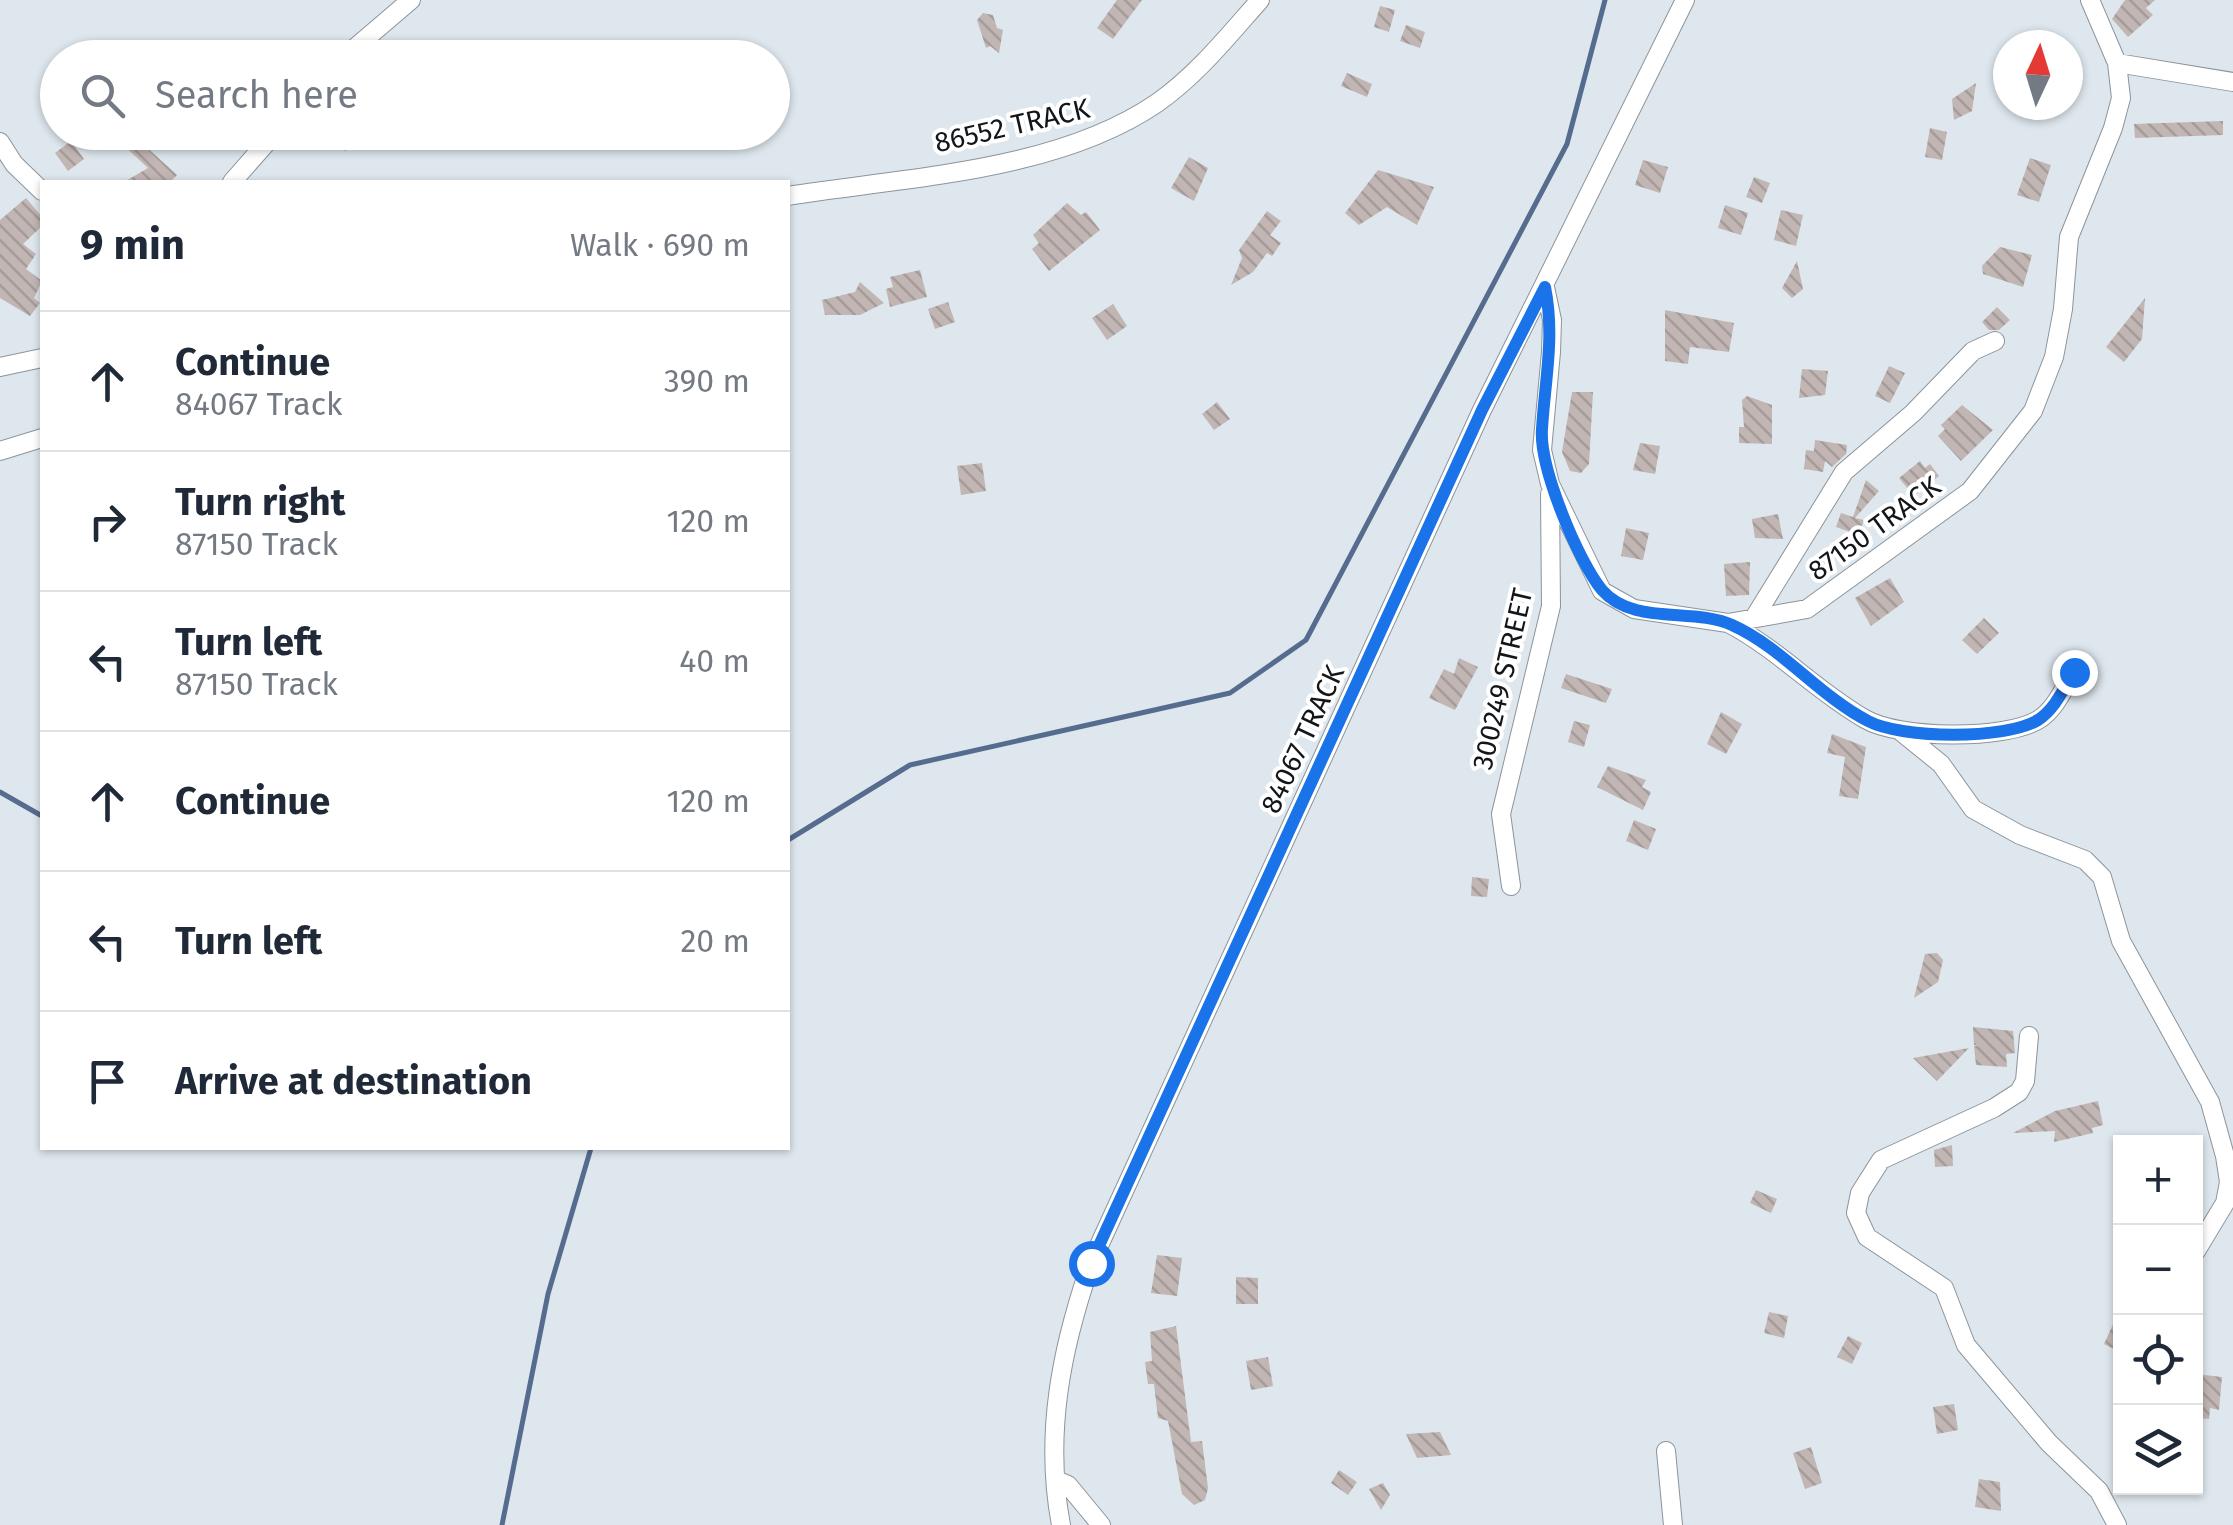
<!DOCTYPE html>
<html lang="en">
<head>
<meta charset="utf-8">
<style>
	body { margin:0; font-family:"Fira Sans",sans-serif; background:#f6f6f7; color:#1f2937 }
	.controls { position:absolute; right:30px; bottom:30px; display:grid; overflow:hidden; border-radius:0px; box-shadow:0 2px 8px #0004 }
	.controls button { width:90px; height:90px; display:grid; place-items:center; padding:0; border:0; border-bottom:2px solid #e0e1e3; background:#fff; color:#1f2937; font:50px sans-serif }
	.compass { position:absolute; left:1993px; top:30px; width:90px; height:90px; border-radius:50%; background:#fff; box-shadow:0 2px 8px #0004; rotate:4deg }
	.stop { position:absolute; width:30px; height:30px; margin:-22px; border:8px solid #1a73e8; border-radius:50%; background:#fff }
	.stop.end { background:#1a73e8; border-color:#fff; box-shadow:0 2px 10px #0008 }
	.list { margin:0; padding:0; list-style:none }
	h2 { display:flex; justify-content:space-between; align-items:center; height:130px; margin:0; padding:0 40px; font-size:42px }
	h2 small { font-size:32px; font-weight:400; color:#747a83 }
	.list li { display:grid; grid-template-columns:65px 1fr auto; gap:30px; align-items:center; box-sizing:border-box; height:140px; padding:0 40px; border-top:2px solid #e0e1e3 }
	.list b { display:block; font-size:38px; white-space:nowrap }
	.list p { margin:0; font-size:32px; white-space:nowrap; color:#747a83 }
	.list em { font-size:32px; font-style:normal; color:#747a83 }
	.icon { flex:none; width:55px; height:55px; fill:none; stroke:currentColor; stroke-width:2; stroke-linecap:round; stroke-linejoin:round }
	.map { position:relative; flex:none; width:2233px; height:1525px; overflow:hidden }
	.search { position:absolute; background:#fff; box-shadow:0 2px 8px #0004; left:40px; top:40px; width:750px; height:110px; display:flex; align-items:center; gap:25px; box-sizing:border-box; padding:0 35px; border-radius:55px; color:#747a83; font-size:38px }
	.panel { position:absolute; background:#fff; box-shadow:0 2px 8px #0004; left:40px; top:180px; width:750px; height:970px; border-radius:0px }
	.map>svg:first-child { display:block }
</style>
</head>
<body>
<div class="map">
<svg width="2233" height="1525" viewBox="0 0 2233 1525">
	<defs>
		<pattern id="building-back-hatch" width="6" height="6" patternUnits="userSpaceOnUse" patternTransform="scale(2.5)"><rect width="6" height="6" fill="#c1b6b3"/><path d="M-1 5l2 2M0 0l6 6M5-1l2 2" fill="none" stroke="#a59c99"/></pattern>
	</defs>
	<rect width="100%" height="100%" fill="#dee7ee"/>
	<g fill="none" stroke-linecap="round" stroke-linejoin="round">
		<path stroke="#566c8f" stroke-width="5" d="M0 792 42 816
			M788 840 910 765 1230 693 1306 640 1567 144 1605 0
			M502 1525 548 1294 591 1148"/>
	</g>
	<path fill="url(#building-back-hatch)" d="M1117 0H1142L1113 39 1097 28Z
		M2125 0H2155L2146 8 2153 15 2128 37 2112 19Z
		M1380 6 1395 10 1389 32 1374 27Z
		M983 13 993 15 997 28 1003 30 999 53 990 46 986 48 977 20Z
		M1406 25 1425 32 1420 48 1400 41Z
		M1347 73 1372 84 1367 97 1341 86Z
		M1976 83 1972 111 1954 120 1952 99Z
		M2223 121V135L2135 138 2134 124Z
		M1930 128 1947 132 1942 160 1925 157Z
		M130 132 177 175 170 182H124L148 168 121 143Z
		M328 132H365L345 151Z
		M71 141 84 159 68 171 55 153Z
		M1189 157 1208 168 1194 201 1171 188Z
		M2030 158 2051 165 2039 202 2017 195Z
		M1643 160 1668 167 1660 193 1635 185Z
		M1378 170 1434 187 1417 225 1387 207 1359 225 1345 213Z
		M1754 177 1770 183 1762 203 1746 197Z
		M26 198 42 217V226L23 244 36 254 26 269 42 281 34 298 40 303 30 316 0 298V220Z
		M1067 203 1081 215 1086 212 1100 230 1049 271 1032 249 1039 243 1033 235Z
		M1725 205 1748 213 1741 235 1718 228Z
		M1781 210 1803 215 1796 246 1774 240Z
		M1267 211 1281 221 1270 235 1281 243 1272 256 1267 253 1253 272 1231 285 1242 258 1239 250Z
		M2000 247 2032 255 2023 287 1983 274 1982 266Z
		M1797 261 1803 289 1792 298 1782 288Z
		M920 270 927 297 890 307 886 289 893 287 890 277Z
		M860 282 884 303 860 315H825L822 300 855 292Z
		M2145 298 2142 339 2124 362 2106 347Z
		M948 302 955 322 935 329 928 309Z
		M1113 304 1127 326 1107 340 1092 318Z
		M1997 307 2010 320 1999 330H1989L1982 322Z
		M1665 310 1734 323 1729 352 1690 347 1688 364 1665 361Z
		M1889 366 1905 373 1890 403 1875 396Z
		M1802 369 1828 371 1825 395 1799 398Z
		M1572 392H1593L1589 464 1581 473 1570 471 1562 452Z
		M1747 396 1772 405V444L1739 443V427H1744L1742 400Z
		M1217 402 1230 419 1214 430 1202 414Z
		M1962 405 1993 430 1961 461 1938 436 1945 429 1941 425Z
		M1815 440 1847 445 1846 454 1832 467 1825 461 1823 472 1804 469 1806 450 1814 451Z
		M1640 443 1660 446 1655 474 1633 470Z
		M1920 461 1925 468 1930 464 1939 476 1914 496 1899 478Z
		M982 463 986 491 961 495 957 466Z
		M1866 480 1879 491 1855 518 1864 520 1859 535 1836 527 1841 513 1853 517Z
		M1778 514 1783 539 1755 538 1752 519Z
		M1626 528 1649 533 1643 560 1621 556Z
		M1821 554 1835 571 1821 582 1806 566Z
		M1750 562 1749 595 1726 596 1724 564Z
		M1890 578 1904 602 1871 626 1855 598Z
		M1984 618 1999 633 1977 654 1962 640Z
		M1459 658 1478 667 1455 710 1429 698 1444 669 1454 674Z
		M1566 674 1612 689 1606 703 1561 688Z
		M1721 712 1742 724 1726 754 1707 744Z
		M1574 721 1590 725 1584 747 1568 742Z
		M1832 734 1866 747 1858 799 1839 796 1845 757 1827 753Z
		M1608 766 1646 780 1642 787 1651 792 1643 810 1597 787Z
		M1634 820 1656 829 1648 850 1626 841Z
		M1472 877 1489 879 1487 897 1471 896Z
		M1937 953 1943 960 1938 982 1914 998 1925 954Z
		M1973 1027 2013 1031 2015 1053 2006 1054 2007 1067 1976 1065 1974 1046H1979L1974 1045Z
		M1969 1048 1937 1081 1913 1058Z
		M2098 1101 2103 1125 2092 1128 2093 1133 2054 1142 2055 1131 2013 1133 2055 1111Z
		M1952 1145 1953 1166 1935 1167 1934 1150Z
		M1756 1190 1777 1199 1771 1213 1750 1203Z
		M1157 1255 1182 1258 1177 1296 1151 1293Z
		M1236 1277 1258 1278V1304H1236Z
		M2120 1309V1352L2104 1344Z
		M1769 1312 1788 1316 1784 1338 1764 1333Z
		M1176 1326 1191 1442 1202 1441 1208 1488 1205 1500 1194 1505 1182 1494 1168 1421 1158 1418 1154 1384H1148L1145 1362 1152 1361 1150 1332Z
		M1848 1336 1862 1343 1852 1364 1837 1357Z
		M1268 1357 1273 1386 1251 1390 1246 1361Z
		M2196 1374 2222 1377 2219 1410 2210 1408 2209 1419 2196 1418Z
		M1954 1404 1958 1430 1937 1434 1933 1407Z
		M1440 1432 1451 1455 1417 1458 1406 1434Z
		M1811 1447 1822 1483 1805 1489 1793 1453Z
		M1339 1470 1357 1482 1348 1495 1331 1483Z
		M1979 1479 2000 1482 2001 1511 1975 1507Z
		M1383 1483 1390 1495 1381 1510 1369 1489Z"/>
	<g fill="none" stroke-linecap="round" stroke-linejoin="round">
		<defs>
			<path id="minor" d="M343 58 411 0
				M2117 63 2233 82
				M0 142 14 164 42 191
				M232 182 276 132
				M788 196C906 177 1056 172 1157 103 1197 75 1228 36 1260 0
				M1545 287 1552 320 1551 352 1542 450 1550 484 1602 591 1634 609 1728 623 1807 609 1970 491 2033 411 2054 357 2063 309 2069 237 2113 128 2121 98 2117 63 2090 0
				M0 367 42 358
				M0 451 42 438
				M1754 618 1844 472 1913 413 1973 351 1995 341
				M1728 623C1778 649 1816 691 1865 719 1899 739 2004 740 2038 720 2055 710 2064 688 2074 672
				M1899 730 1941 764 1973 809 2020 835 2085 860 2102 877 2121 941 2210 1102 2225 1156 2229 1182 2225 1203 2196 1251
				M1511 886 1501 814 1551 606 1550 494
				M2029 1036 2025 1081 2019 1092 1994 1108 1881 1160 1860 1193 1856 1213 1867 1237 1944 1288 1966 1345 2049 1443 2099 1491 2117 1525
				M1666 1451 1673 1525
				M1056 1480 1068 1485 1101 1525
				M1061 1525C1044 1435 1061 1349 1091 1263L1482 410 1685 0"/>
		</defs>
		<use href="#minor" stroke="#8c949b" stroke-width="20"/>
		<use href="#minor" stroke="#fff" stroke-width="18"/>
	</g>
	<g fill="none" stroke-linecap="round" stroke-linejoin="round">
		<path stroke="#1a73e8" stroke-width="12" d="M1091 1263 1482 410 1545 287C1555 337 1545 379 1542 429 1539 467 1578 561 1602 590 1633 626 1693 607 1732 625 1783 648 1818 695 1868 721 1902 739 2005 740 2038 720 2055 709 2064 688 2074 672"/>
	</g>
	<g text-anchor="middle" stroke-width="8" stroke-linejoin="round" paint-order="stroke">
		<g font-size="28" fill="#131619" stroke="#fff">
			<text transform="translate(1012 125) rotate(-13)" y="10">86552 TRACK</text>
			<text transform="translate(1874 528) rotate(-36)" y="10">87150 TRACK</text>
			<text transform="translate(1502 679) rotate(-77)" y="10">300249 STREET</text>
			<text transform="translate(1302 739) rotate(-65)" y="10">84067 TRACK</text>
		</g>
	</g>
</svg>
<div class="controls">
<button>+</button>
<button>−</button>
<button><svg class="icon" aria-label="locate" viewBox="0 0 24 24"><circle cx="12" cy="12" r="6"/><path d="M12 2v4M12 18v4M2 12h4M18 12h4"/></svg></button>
<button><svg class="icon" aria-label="layers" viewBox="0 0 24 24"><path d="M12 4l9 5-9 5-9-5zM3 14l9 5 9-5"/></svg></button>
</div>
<svg class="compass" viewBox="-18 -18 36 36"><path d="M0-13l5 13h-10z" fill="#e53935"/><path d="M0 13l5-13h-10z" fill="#747a83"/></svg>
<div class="stop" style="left:1091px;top:1263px"></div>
<div class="stop end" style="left:2074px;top:672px"></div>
<div class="search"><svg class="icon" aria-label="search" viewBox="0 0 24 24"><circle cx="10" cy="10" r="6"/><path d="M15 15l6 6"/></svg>Search here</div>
<section class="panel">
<h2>9 min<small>Walk · 690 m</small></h2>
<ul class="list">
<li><svg class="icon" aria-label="ahead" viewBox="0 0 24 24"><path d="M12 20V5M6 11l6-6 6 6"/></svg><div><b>Continue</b><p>84067 Track</p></div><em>390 m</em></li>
<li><svg class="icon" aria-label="right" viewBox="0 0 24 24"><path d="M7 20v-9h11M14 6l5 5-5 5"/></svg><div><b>Turn right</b><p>87150 Track</p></div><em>120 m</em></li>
<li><svg class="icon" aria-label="left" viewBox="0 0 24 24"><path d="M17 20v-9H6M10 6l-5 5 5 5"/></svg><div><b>Turn left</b><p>87150 Track</p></div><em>40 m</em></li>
<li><svg class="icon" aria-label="ahead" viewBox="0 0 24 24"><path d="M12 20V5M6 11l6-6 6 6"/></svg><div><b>Continue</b></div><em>120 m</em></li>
<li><svg class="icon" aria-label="left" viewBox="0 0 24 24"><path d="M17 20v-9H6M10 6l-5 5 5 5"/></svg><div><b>Turn left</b></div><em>20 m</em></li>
<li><svg class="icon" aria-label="arrive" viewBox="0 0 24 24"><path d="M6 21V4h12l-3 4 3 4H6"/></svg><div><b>Arrive at destination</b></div></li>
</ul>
</section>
</div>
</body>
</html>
